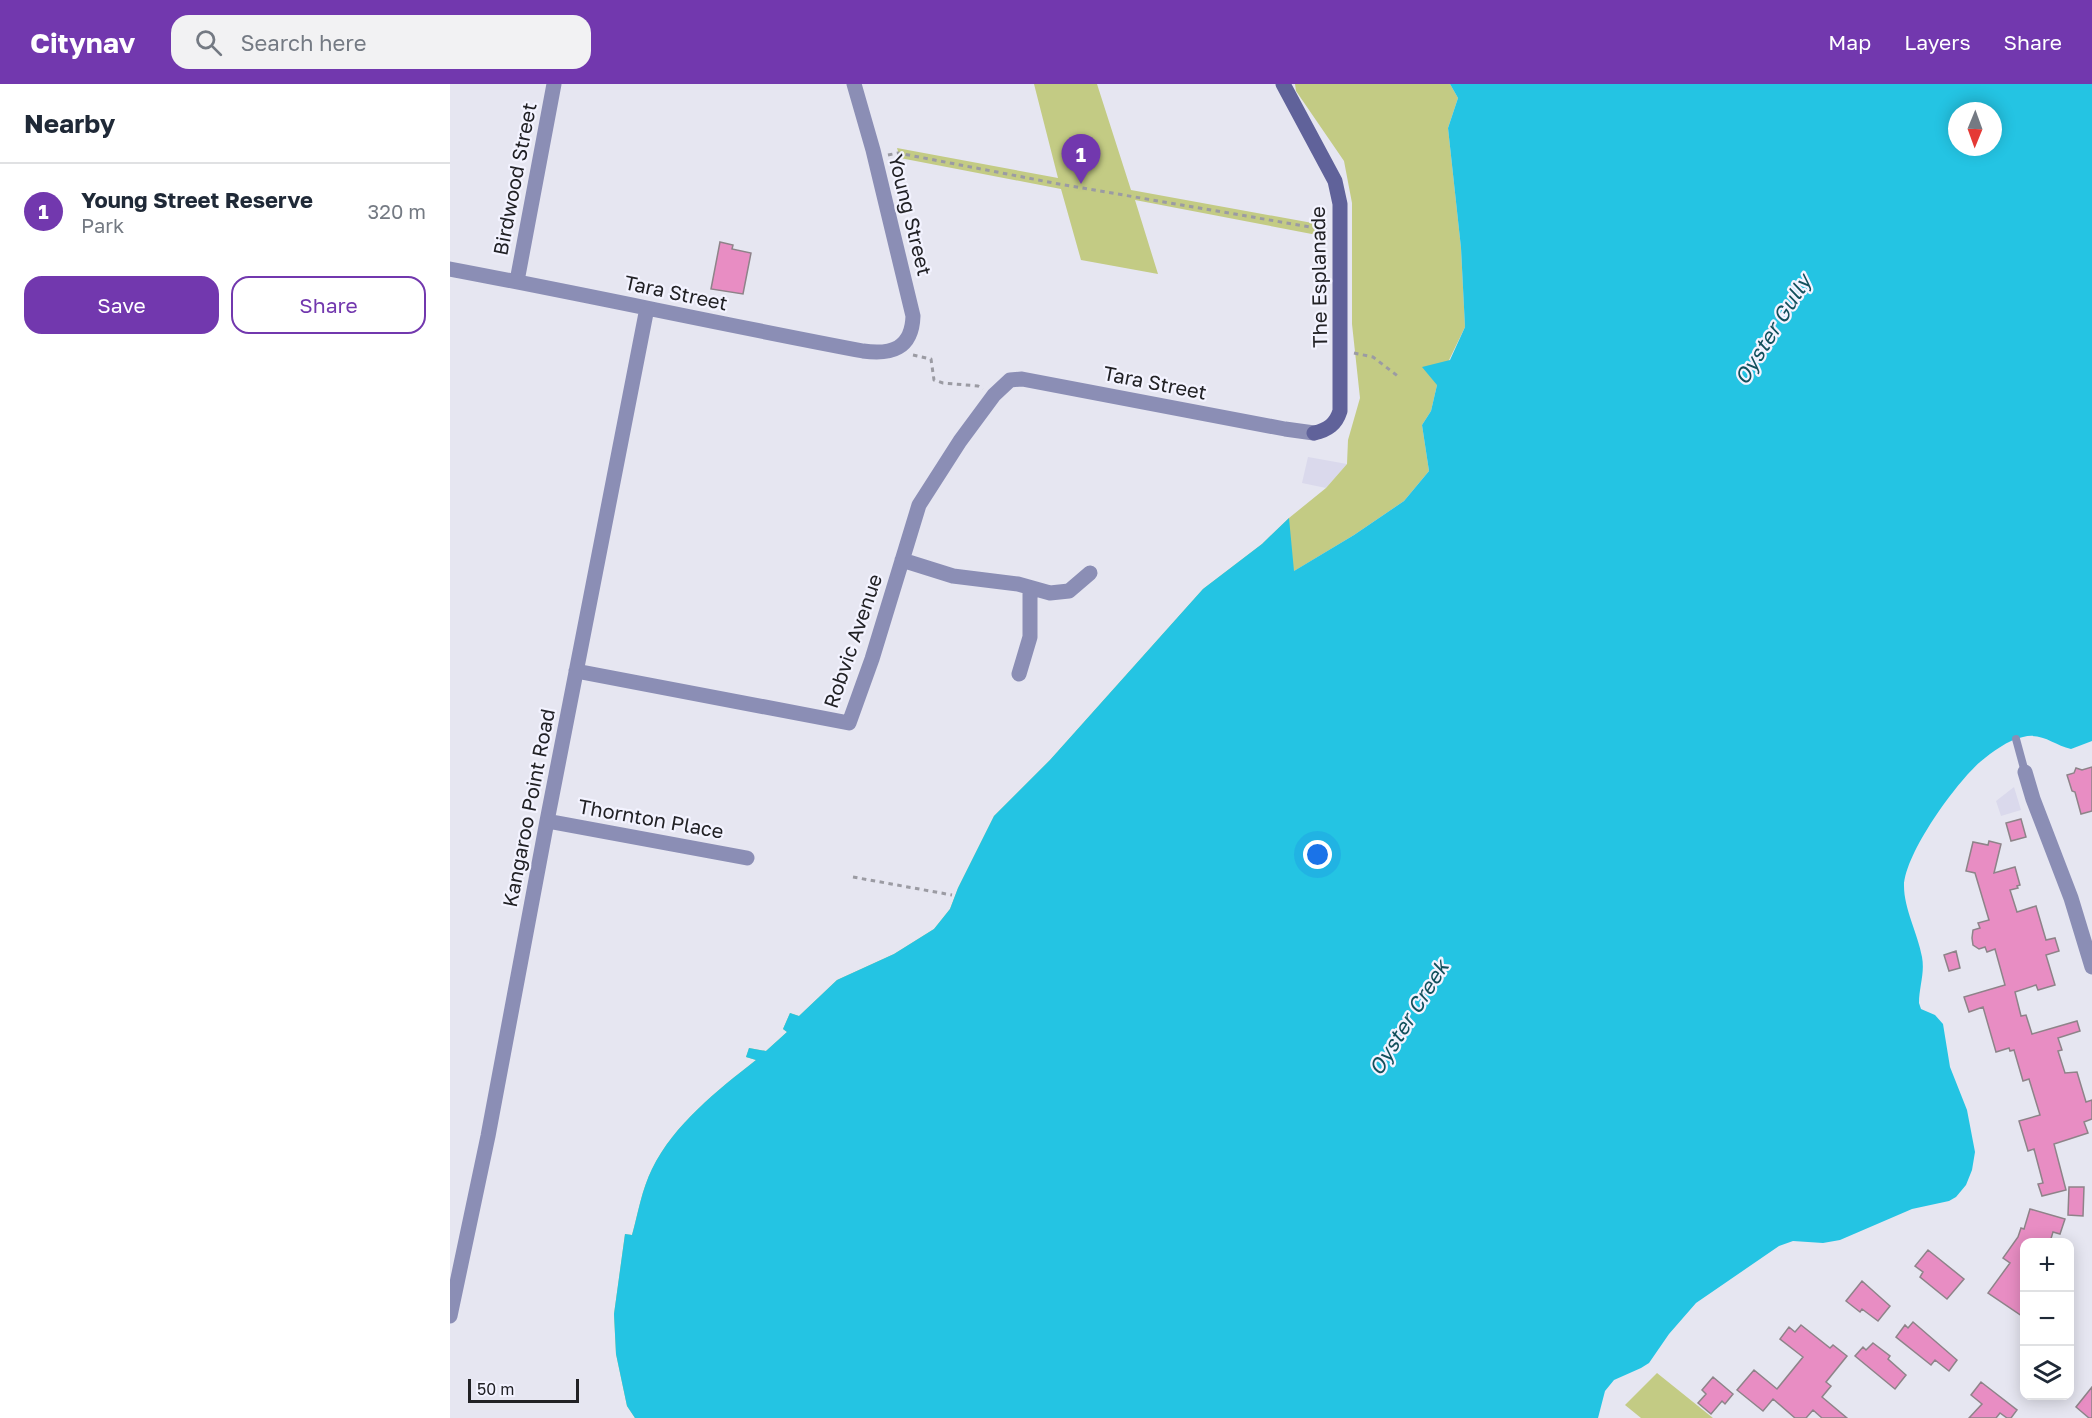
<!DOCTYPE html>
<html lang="en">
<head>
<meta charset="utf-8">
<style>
	body { margin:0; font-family:"Golos Text",sans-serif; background:#f2f2f3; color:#1f2937 }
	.controls { position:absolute; right:18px; bottom:18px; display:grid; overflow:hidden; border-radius:12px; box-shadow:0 3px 15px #0003 }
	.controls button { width:54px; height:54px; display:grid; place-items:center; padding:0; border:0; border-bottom:2px solid #e0e1e3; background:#fff; color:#1f2937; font:30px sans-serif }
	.compass { position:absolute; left:1498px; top:18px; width:54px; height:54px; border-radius:50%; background:#fff; box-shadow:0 3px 15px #0003; rotate:181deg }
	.scale { position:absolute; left:18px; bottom:15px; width:111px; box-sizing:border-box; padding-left:6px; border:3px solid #212125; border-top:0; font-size:16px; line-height:21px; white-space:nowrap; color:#212125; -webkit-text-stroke:4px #f3f3ff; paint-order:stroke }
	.you { position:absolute; left:868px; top:771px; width:21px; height:21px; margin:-15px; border:4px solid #fff; border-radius:50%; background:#1a73e8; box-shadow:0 0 0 9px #1a73e833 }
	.badge { display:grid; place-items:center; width:39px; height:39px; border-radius:50%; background:#7238ae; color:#fff; font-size:20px; font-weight:700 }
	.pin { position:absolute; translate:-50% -50px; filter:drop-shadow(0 2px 3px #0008) }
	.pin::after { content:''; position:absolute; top:32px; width:21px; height:18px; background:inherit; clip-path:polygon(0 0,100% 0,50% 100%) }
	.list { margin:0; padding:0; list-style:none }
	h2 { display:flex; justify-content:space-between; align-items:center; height:78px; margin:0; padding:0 24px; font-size:26px }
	h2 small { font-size:20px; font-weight:400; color:#747a83 }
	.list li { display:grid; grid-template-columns:39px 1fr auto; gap:18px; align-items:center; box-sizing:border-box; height:96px; padding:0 24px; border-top:2px solid #e0e1e3 }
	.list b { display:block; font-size:22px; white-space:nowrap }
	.list p { margin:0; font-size:20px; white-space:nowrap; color:#747a83 }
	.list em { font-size:20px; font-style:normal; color:#747a83 }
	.actions { display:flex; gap:12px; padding:18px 24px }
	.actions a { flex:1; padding:14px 0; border:2px solid #7238ae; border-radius:18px; text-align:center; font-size:21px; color:#7238ae }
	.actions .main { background:#7238ae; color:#fff }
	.icon { flex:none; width:33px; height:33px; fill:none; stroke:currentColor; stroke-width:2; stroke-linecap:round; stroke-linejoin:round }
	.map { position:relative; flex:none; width:1642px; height:1334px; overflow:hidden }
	header { display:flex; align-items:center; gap:36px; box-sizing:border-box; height:84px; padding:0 30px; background:#7238ae; color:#fff }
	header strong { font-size:28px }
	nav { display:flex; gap:33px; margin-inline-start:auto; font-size:21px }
	.search { width:420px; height:54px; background:#f2f2f3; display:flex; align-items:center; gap:15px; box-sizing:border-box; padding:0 21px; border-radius:18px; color:#747a83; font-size:22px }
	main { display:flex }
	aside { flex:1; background:#fff }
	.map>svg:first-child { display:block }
</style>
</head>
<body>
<header>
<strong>Citynav</strong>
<div class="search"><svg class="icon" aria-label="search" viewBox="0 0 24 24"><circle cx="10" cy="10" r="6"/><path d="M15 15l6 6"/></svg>Search here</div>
<nav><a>Map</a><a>Layers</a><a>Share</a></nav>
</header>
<main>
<aside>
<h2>Nearby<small></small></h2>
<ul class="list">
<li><span class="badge">1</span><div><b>Young Street Reserve</b><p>Park</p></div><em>320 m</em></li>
</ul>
<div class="actions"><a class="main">Save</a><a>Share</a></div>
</aside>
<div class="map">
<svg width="1642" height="1334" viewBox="0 0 1642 1334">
	<rect width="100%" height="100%" fill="#e6e6f1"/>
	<path fill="#dad9ec" d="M858 373 897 380 876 404 852 399Z
		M1564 703 1571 726 1551 732 1546 717Z"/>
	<path fill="#c3cb84" d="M584 0H647L681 106 868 140 867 151 685 116 708 190 631 176 611 105 450 74 447 64 608 94Z
		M845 0H1000L1008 14 998 44 1011 164 1015 243 987 301 981 327 972 341 979 387 954 417 904 451 826 498 209 1334H185L177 1322 166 1270 164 1230 175 1150 182 1151C188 1129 192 1105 202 1085 224 1040 268 1006 306 976L296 973 299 964 316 967 337 948 333 945 340 929 349 932 387 896 444 870 484 845 500 825 508 804 544 732 600 676 753 505 812 460 839 434 876 404 897 380 898 356 910 314 902 240V119L894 77 846 7Z
		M1207 1289 1263 1334H1191L1175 1321Z"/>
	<path fill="#24c4e3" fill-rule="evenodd" d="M1000 0H1642V657L1621 665C1604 661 1592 648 1573 653 1558 656 1542 668 1530 678 1506 699 1455 769 1454 802 1454 825 1468 850 1472 873 1475 889 1469 903 1469 919L1471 925 1485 931 1493 940 1500 983 1517 1026 1525 1068 1522 1086 1516 1101 1506 1113 1499 1117 1462 1125 1390 1156 1373 1159 1343 1157 1329 1162 1246 1219 1219 1250 1199 1279 1191 1284 1164 1296 1155 1307 1148 1334H185L177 1322 166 1270 164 1230 175 1150 182 1151C188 1129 192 1105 202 1085 224 1040 268 1006 306 976L296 973 299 964 316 967 337 948 333 945 340 929 349 932 387 896 444 870 484 845 500 825 508 804 544 732 600 676 753 505 812 460 839 434 844 487 904 451 954 417 979 387 972 341 981 327 987 301 972 283 1000 276 1015 243 1011 164 998 44 1008 14ZM1507 27H1543V63H1507Z"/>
	<path fill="#e88dc3" stroke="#8e8389" stroke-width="1.5" d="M270 158 283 161 282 165 301 169 293 210 261 205Z
		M1642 683V727L1631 730 1625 708 1622 707 1617 691 1624 689 1626 684 1632 686Z
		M1571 735 1576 753 1561 757 1556 739Z
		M1539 757 1551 760 1544 789 1565 783 1570 801 1567 802 1568 804 1560 806 1567 828 1586 822 1596 856 1605 854 1609 867 1596 871 1605 901 1588 906 1586 901 1565 908 1571 932 1576 931 1582 950 1627 937 1630 947 1608 954 1612 966 1608 967 1615 989 1627 988 1636 1018 1642 1016V1035L1634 1038 1638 1049 1604 1060 1616 1106 1592 1112 1588 1100 1593 1099 1584 1065 1578 1067 1569 1037 1590 1031 1579 995 1573 997 1564 966 1560 967 1559 964 1546 968 1533 923 1519 928 1514 913 1555 901 1545 865 1537 868 1535 863 1529 865 1523 861 1522 854 1523 846 1530 844 1528 839 1539 836 1525 789 1516 787 1523 758 1538 761Z
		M1506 867 1510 884 1499 887 1494 871Z
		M1619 1103H1634L1633 1132 1618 1131Z
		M1580 1125 1615 1135 1610 1150 1603 1148 1600 1158H1575V1234L1538 1209 1560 1179 1553 1174 1568 1153 1571 1144 1574 1145Z
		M1478 1166 1514 1195 1497 1215 1470 1193 1473 1188 1465 1182Z
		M1412 1197 1440 1222 1428 1237 1412 1225 1410 1228 1396 1217Z
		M1463 1238 1507 1276 1499 1287 1485 1276 1481 1281 1446 1253 1455 1241 1458 1244Z
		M1351 1241 1380 1264 1383 1261 1397 1272 1376 1298 1381 1302 1372 1313 1397 1334H1372L1363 1326 1356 1334H1345L1323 1315 1313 1327 1287 1306 1304 1286 1327 1305 1353 1273 1330 1255 1339 1243 1345 1248Z
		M1423 1259 1440 1272 1438 1275 1456 1291 1445 1305 1405 1272 1413 1263 1416 1266Z
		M1263 1293 1283 1310 1275 1320 1272 1317 1261 1330 1248 1319 1256 1310 1252 1306Z
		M1531 1298 1567 1326 1561 1334H1557L1550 1329 1546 1334H1519L1532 1320 1521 1311Z
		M1642 1303V1334H1639L1626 1323Z"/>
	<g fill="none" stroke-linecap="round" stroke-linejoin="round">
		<path stroke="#9b9ba3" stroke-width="3" stroke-dasharray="4.5 4.5" stroke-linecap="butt" d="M438 71 448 69 609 100 878 146
			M904 269 923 273 949 293
			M463 271 481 275 484 296 493 299 528 302 533 305
			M403 793 502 811"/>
		<path stroke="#8b8eb5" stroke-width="8" d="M1566 655 1575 688"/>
		<path stroke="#8b8eb5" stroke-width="15" d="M0 185C138 211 275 241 413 267 441 271 462 265 463 232L423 66 404 0
			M67 197 104 0
			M452 476 503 492 568 500 600 509 619 507 640 489
			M126 587 399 639 422 575 469 421 510 357 544 311 560 296 572 295 835 345 864 349
			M569 590 580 553V504
			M1575 688 1583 715 1621 814 1642 883
			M97 737 297 774
			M0 1232 38 1052 97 737 197 224"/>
		<path stroke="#60629a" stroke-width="15" d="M833 0 885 97 890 120V327C886 340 878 346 864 349"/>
	</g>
	<g text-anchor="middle" stroke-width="4.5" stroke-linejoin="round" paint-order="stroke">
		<g font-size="20" fill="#212125" stroke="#f3f3ff">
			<text transform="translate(65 95) rotate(-79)" y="7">Birdwood Street</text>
			<text transform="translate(460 131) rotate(76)" y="7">Young Street</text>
			<text transform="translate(869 193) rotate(-91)" y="7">The Esplanade</text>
			<text transform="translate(226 209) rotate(12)" y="7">Tara Street</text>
			<text transform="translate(705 299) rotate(11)" y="7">Tara Street</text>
			<text transform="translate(403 557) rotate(-71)" y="7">Robvic Avenue</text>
			<text transform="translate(79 724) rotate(-79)" y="7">Kangaroo Point Road</text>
			<text transform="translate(201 735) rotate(10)" y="7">Thornton Place</text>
		</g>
		<g font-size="21" font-style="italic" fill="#12505c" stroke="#f3f3ff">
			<text transform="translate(1323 246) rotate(-58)" y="7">Oyster Gully</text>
			<text transform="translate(959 934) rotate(-58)" y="7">Oyster Creek</text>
		</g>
	</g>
</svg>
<div class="controls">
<button>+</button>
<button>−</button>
<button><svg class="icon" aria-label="layers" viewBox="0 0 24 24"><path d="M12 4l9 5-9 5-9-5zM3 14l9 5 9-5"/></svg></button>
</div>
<svg class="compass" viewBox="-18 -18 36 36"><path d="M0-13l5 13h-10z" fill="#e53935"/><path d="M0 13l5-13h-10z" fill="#747a83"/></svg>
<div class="scale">50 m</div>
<div class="you"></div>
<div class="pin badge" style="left:631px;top:100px">1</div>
</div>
</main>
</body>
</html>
